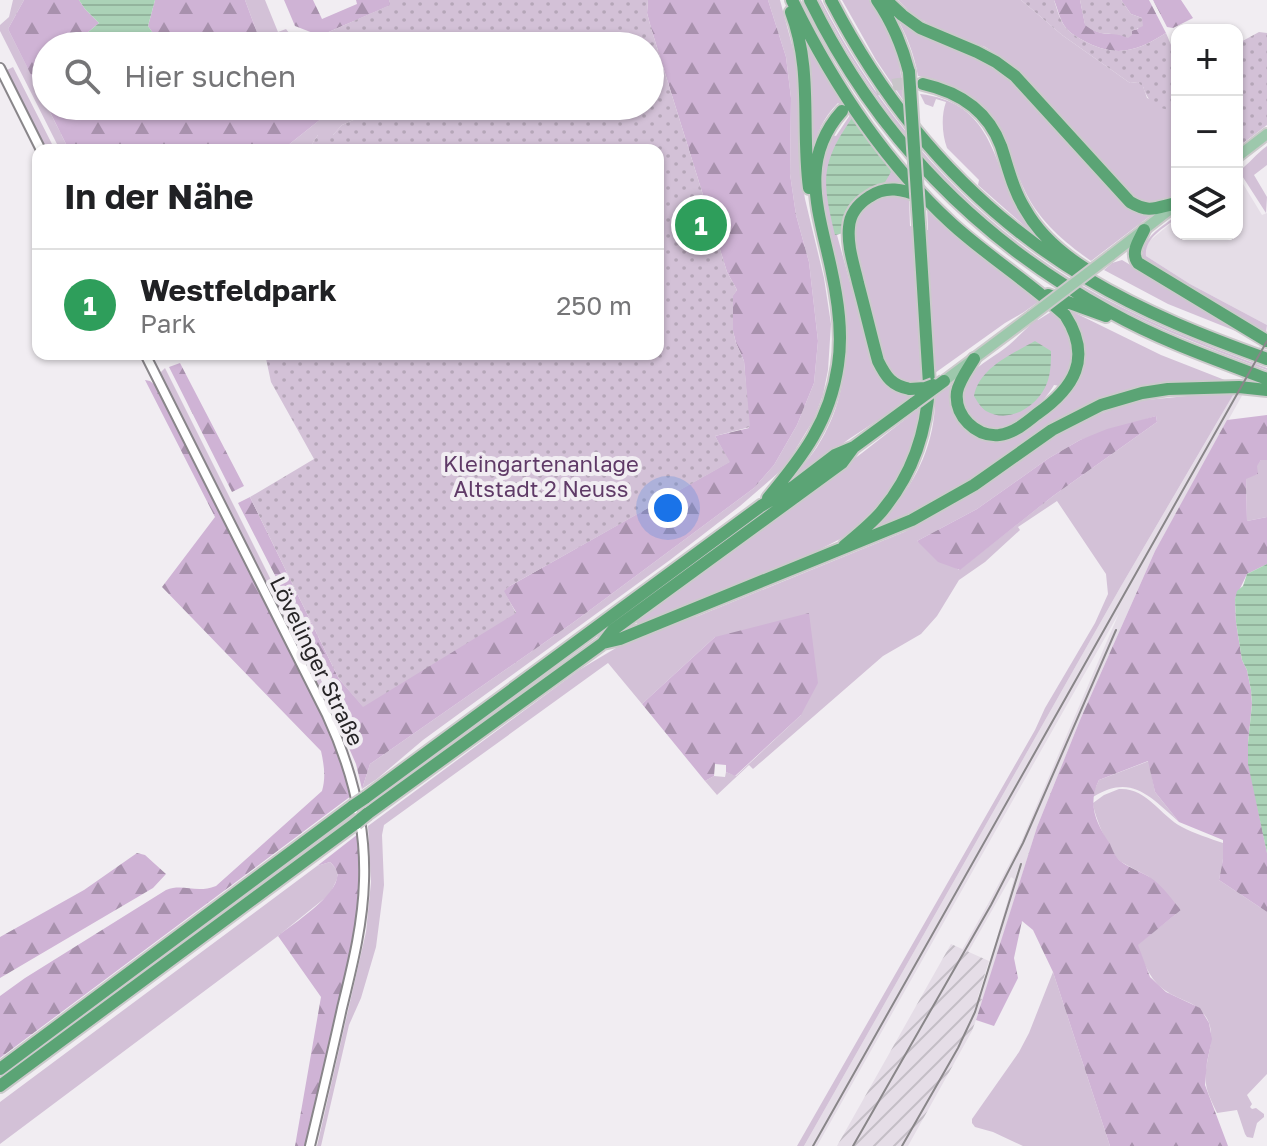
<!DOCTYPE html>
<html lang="de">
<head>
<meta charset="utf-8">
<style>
	body { margin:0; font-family:"Golos Text",sans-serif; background:#f2f2f2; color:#202124 }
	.controls { position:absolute; right:24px; top:24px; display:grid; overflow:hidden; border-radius:16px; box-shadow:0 2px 6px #0004 }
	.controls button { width:72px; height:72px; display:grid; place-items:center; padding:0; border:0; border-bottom:2px solid #e0e0e0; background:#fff; color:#202124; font:40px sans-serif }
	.you { position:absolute; left:668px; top:508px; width:28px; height:28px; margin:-20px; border:6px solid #fff; border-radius:50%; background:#1a73e8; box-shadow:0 0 0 12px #1a73e833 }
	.badge { display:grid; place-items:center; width:52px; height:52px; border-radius:50%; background:#1e7143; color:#fff; font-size:26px; font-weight:700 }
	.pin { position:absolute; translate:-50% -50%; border:4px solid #fff; box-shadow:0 2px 8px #0006 }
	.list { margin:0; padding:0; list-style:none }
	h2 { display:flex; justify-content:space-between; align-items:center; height:104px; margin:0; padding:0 32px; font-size:34px }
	h2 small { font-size:26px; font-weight:400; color:#757577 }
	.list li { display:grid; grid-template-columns:52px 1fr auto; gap:24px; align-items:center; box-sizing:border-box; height:112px; padding:0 32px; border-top:2px solid #e0e0e0 }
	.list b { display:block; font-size:30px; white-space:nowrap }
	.list p { margin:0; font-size:26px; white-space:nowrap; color:#757577 }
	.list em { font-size:26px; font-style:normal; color:#757577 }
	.icon { flex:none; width:44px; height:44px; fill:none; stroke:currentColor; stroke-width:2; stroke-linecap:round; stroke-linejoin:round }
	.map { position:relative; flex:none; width:1267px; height:1146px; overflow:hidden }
	.search { position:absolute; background:#fff; box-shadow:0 2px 6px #0004; left:32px; top:32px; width:632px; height:88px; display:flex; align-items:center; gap:20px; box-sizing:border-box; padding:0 28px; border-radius:44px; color:#757577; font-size:30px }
	.panel { position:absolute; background:#fff; box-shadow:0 2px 6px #0004; left:32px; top:144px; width:632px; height:216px; border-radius:16px }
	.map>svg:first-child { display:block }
</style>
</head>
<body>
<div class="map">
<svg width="1267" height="1146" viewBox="0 0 1267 1146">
	<defs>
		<pattern id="industrial-furrows" width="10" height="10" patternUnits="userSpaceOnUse" patternTransform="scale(2)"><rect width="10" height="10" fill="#e5dde7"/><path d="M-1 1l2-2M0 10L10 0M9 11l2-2" fill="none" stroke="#c4bec6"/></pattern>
		<pattern id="forest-firs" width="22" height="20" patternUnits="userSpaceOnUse" patternTransform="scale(2)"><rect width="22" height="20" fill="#cfb3d5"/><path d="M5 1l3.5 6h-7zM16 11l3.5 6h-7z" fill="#a891ad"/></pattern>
		<pattern id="park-dots" width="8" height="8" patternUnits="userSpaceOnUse" patternTransform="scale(2)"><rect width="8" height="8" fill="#d3c1d7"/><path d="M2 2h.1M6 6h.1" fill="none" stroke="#b5a6b8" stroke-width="1.8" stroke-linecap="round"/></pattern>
		<pattern id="water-rules" width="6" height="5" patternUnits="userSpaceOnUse" patternTransform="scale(2)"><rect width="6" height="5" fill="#abd2b7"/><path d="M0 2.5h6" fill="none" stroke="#93b49d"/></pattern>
	</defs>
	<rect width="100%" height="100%" fill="#f1edf2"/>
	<path fill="#e5dde7" d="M1237 174 1262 215 1267 213V325L1190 284 1146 256 1145 250 1147 243 1177 218V234H1237Z
		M1267 333V351L1155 551 1080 720 1037 827 983 1000 971 1027 1014 879 1011 877 858 1146H851L988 904 1021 842 1119 613 817 1146H804L1120 588 1222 414Z"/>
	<path fill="url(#industrial-furrows)" d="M951 944 989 961 978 997 983 1000 972 1031 908 1146H837Z"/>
	<path fill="#d3c1d7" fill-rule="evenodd" d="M13 0H24L8 29 69 150H60L0 31V25L9 17Z
		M245 0H265L278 32 286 29 299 46H262Z
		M768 0H780L795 56 799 90V162L805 199 824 278 831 324 828 370 823 395 814 419 785 467 740 506 670 560 423 740 377 779 362 789 370 764 574 622 754 488 774 465 797 425 814 383 818 341 809 262 796 215 790 174 791 98 786 57Z
		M819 0H821C880 116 967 217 1079 284 1138 319 1203 344 1267 368V370C1202 346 1137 321 1078 286 965 219 877 116 819 0Z
		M842 0H871C895 35 901 58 903 100L876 60Z
		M898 0H1021L1062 35 1130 83 1138 82 1143 86 1147 98 1177 111V194C1161 206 1146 207 1131 195L1028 79 1000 56 985 47 940 30 913 15Z
		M895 14 975 54 1007 74 1123 202 1154 213 1091 261C1064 242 1038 220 1024 189 1018 177 1014 162 1009 149 993 105 963 83 918 76 914 53 906 34 895 14Z
		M800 26 908 186 892 184 862 195 847 249 842 233 837 235 862 326H865L875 362 918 394 849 439 781 490C794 476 807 462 817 447 856 387 849 316 834 250 824 206 814 179 832 135L836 136 850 115 838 103C823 118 816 134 812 155Z
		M13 67 55 150H45L5 71Z
		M920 94C988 102 991 152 1014 201 1018 211 1025 220 1030 228L1029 230 978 185 979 180 947 148C942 135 941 115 946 102L936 99 933 107 925 104Z
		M328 106H357L358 118 342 125 333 135H318L308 150H282L331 111Z
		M1267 146V165L1254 175 1267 197 1266 213 1239 171C1250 163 1256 154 1267 146Z
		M895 194 909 196 910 226 914 227 922 380C899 386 891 377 883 356L856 252C853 219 860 199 895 194Z
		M927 206 984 259 1041 300 1024 312 1005 323 935 373 925 230H928Z
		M1177 215V218C1164 228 1144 238 1146 256L1190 284 1267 325 1266 334 1143 259C1140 238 1162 227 1177 215Z
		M1122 260 1258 340 1168 304 1104 270 1112 263Z
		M1059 305 1161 355 1235 384 1186 381 1106 398 1080 409 1056 420 979 475 941 499 867 536C907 498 936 453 935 396L956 381 954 397 984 437 1025 428 1081 363Z
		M1054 310C1075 334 1082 361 1060 386L1054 385C1045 401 1017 431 997 430 970 429 952 399 969 376 979 364 997 355 1009 345 1018 337 1027 328 1036 319L1038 320Z
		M165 368 323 684 317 686 160 378 161 372Z
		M1197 395H1233L1120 588 804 1146H797L1035 730 1045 708 1095 623 1108 594 1106 574 1057 501 1018 527 1020 530 985 562 959 580 937 616 921 634 883 656 753 769 749 765 717 795 705 781 714 776 725 777 726 772 736 776 801 715 715 637 642 704 608 663 384 825 382 835 384 885 376 947 361 998 349 1025 321 1146H317L366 932 371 882 368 826 579 670 626 642 663 625 698 616 904 532 945 510 1060 432 1085 419 1136 401ZM1156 416 1157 422 1053 496 959 570 917 541 977 509 1049 458 1080 440Z
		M922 406 916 439 892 490 872 514 844 537 813 553 639 625 635 621 862 453Z
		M1261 460H1267V517L1247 521 1246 478 1257 474V465Z
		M1149 761 1155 792 1179 822C1150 797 1132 773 1093 797V793L1099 780Z
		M1119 789C1146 787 1160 815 1182 827 1195 834 1209 838 1223 843V859L1219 880 1267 912V1074L1247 1095 1252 1104 1250 1107 1252 1109 1256 1108 1264 1114V1117L1257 1123 1253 1138 1247 1137 1245 1134 1237 1110 1217 1113C1213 1104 1207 1093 1206 1084 1203 1063 1216 1043 1209 1023 1201 1002 1182 1002 1166 991 1149 980 1144 962 1137 945L1181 910 1148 876C1146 875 1122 863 1120 861 1110 853 1094 816 1093 803L1104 795Z
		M330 862 337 870V879L330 894 278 936 0 1144V1102L317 866Z
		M1053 972 1110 1146H1023L993 1132 975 1127 972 1123V1119L1019 1052 1029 1033Z"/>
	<path fill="url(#forest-firs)" d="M24 0H79L85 9 99 23 87 33 80 34 78 38 91 43 92 46H46V105L8 29Z
		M155 0H245L262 46H162L148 26Z
		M284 0H313L322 19 357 4 356 0H389L391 5 324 34 313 33 295 26Z
		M648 0H768L786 57 791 98 790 174 796 215 809 262 818 341 814 383 797 425 774 465 754 488 574 622 370 764 362 789 356 764 330 705V687L328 679 238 503 250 497 339 679 363 706 516 612 503 591 508 587 729 462 715 436 749 428 744 361 736 343 733 331V295L737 290 727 272 651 28 647 13Z
		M1054 0H1080L1085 24C1102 39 1118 34 1138 29L1142 18 1131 14 1121 0H1149L1166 33C1139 50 1119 58 1088 43 1081 39 1072 35 1067 29 1060 22 1058 9 1054 0Z
		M1153 0H1181L1193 18 1173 28 1167 27Z
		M47 106H328L331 111 282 150H69Z
		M180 363 244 486 232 492 169 367Z
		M145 380 150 381 156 386 323 717 335 742 351 796 0 1058V996L25 978 166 890C184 883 195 894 216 886L322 791C326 777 324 765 321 751L162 587 215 517Z
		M1267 415V460H1261L1257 466 1258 474 1246 479 1247 521 1267 517V564L1247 574 1235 599 1236 622 1242 660 1247 670 1251 690 1252 704 1248 743 1249 764 1267 853V912L1219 880 1223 859V840L1179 822 1155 792 1148 761 1099 780C1087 804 1096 823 1110 844 1112 849 1115 856 1119 860 1125 866 1144 873 1151 878 1163 886 1172 900 1181 910L1138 945 1150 977 1166 992 1200 1008 1209 1023 1212 1039 1207 1062 1205 1085 1228 1146H1110L1053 972 1033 930 1022 921 1014 958 1018 978 994 1026 976 1020 1037 827 1080 720 1155 551 1227 420Z
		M1156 416 1157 422 1053 496 960 570 938 562 917 541 977 509 1049 458 1080 440 1107 429Z
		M809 613 818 683 801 715 735 776 726 772V765L715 764 714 776 705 781 642 704 715 637Z
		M358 834 361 878 356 930 307 1146H295L321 997 278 936C293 924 342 893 337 872 336 868 333 865 330 862L317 866Z
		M137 853 145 855 166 874 153 888 0 978V937L84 890Z"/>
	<path fill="url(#park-dots)" d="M389 0H648L647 13 651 28 727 272 737 290 733 296V331L736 343 744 361 750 427 715 436 730 462 508 587 504 591 516 613 363 707 339 679 250 497 314 459 271 382 265 354H658V150H308L318 135H333L342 125 358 118 357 106H650V46H307L313 33 324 34 390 5Z
		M1021 0H1054C1057 9 1060 22 1067 29 1072 35 1081 39 1088 43 1119 58 1139 50 1166 33L1177 59V111C1163 109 1153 108 1146 94 1140 82 1148 92 1138 82L1130 83 1062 35Z
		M1080 0H1121L1131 14 1142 18 1143 26 1132 31V35L1128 38C1111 30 1102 39 1085 25Z
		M1259 32 1267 33V125L1237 148V44Z"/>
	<path fill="url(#water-rules)" d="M79 0H155L148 26 162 46H92L91 43 77 38 79 34 87 33 99 23 85 9Z
		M852 118 889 167 891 172 884 184C859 189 847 208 843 233L835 235C822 181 820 164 852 118Z
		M1035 341 1051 351C1051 361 1051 373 1047 383 1039 405 1010 425 986 411 981 408 977 401 974 396 979 368 1012 354 1035 341Z
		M1267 564V853L1248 764V743L1252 704 1251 690 1247 670 1242 660 1236 622 1235 599 1237 591 1243 586 1247 574Z"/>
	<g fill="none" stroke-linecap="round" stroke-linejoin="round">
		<path stroke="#c8c5c9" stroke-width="12" stroke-dasharray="12 6" stroke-linecap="butt" d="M845 109C867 90 891 81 920 84"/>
		<defs>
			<path id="tertiary" d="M0 68 41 150
				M145 354 327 715C351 767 366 824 364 881 363 924 352 967 342 1008 332 1054 321 1100 310 1146"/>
			<path id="primary" d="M1237 157 1267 134
				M1110 256 1177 204
				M944 381 1031 316"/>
			<path id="motorway" d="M792 0C832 82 884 161 951 223 987 256 1029 282 1065 315 1093 358 1074 388 1037 414 1026 423 1014 433 999 435 976 437 954 416 957 392 959 381 968 369 974 359
				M810 0C876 135 978 240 1110 312 1160 340 1214 359 1267 379
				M831 0C891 116 975 212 1088 279 1145 313 1206 337 1267 359
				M877 0C893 23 902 45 909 72
				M886 0 902 15 920 28 977 52 996 62 1015 76 1130 202C1150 214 1157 207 1177 203
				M791 12C813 70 801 128 809 188
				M923 84C959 92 988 111 1001 146 1008 167 1013 190 1025 209 1039 234 1062 254 1086 269
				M1144 230C1139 241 1130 252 1138 263L1267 341
				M1048 295 1106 316
				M910 389C892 386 886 377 878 361 871 335 865 309 858 283 854 265 847 246 849 227 850 214 858 204 869 197 886 185 903 189 921 197
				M768 498C803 456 830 421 838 365 843 333 838 300 831 268 819 212 798 160 842 111
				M844 546C857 535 871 524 882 511 912 475 927 431 929 384L919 224
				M603 643 620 639 912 520 974 485 1052 430 1101 405 1142 393 1168 389 1239 387 1267 390
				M365 798 761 506 793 487 835 455 854 447 914 403
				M367 814 603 643 613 630 842 463 853 448
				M0 1069 353 806
				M0 1086 356 823"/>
		</defs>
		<use href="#tertiary" stroke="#89868a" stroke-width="12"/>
		<use href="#primary" stroke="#cbcacb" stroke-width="14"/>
		<use href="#motorway" stroke="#cbcacb" stroke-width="16"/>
		<use href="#tertiary" stroke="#fff" stroke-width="8"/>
		<use href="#primary" stroke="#9dc8ac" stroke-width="10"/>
		<use href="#motorway" stroke="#5ba475" stroke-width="12"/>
		<path stroke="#898689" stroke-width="2" d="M813 1146 1267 341
			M853 1146 991 905 1023 843 1116 630
			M902 1146 958 1048 975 1012 1021 864"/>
		<defs>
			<path id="primary-bridge" d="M1031 316 1110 256"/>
			<path id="motorway-bridge" d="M909 72 919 224
				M910 389 925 388 933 385
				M914 403 944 381
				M353 806 365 798
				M356 823 367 814"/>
		</defs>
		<use href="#primary-bridge" stroke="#cbcacb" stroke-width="14" stroke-linecap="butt"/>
		<use href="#motorway-bridge" stroke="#cbcacb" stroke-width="16" stroke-linecap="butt"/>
		<use href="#primary-bridge" stroke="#9dc8ac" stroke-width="10"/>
		<use href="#motorway-bridge" stroke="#5ba475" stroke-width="12"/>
	</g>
	<g text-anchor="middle" stroke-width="8" stroke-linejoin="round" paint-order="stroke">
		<g font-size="22" fill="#5f3a67" stroke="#f1edf2">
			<text x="541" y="472">Kleingartenanlage<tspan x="541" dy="25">Altstadt 2 Neuss</tspan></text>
		</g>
		<g font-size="22" fill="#262426" stroke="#f1edf2">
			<text transform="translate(317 661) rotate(64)" y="8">Lövelinger Straße</text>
		</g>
	</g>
</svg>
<div class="controls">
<button>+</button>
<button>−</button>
<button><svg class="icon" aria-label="layers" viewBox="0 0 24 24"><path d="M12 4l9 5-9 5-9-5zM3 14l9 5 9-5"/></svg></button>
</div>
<div class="you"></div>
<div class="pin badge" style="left:701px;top:225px;background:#2e9e5b">1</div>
<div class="search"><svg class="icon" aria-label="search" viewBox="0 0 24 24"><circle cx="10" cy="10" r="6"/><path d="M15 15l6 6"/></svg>Hier suchen</div>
<section class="panel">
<h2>In der Nähe<small></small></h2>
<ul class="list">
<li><span class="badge" style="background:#2e9e5b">1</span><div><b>Westfeldpark</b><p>Park</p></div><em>250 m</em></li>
</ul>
</section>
</div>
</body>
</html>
